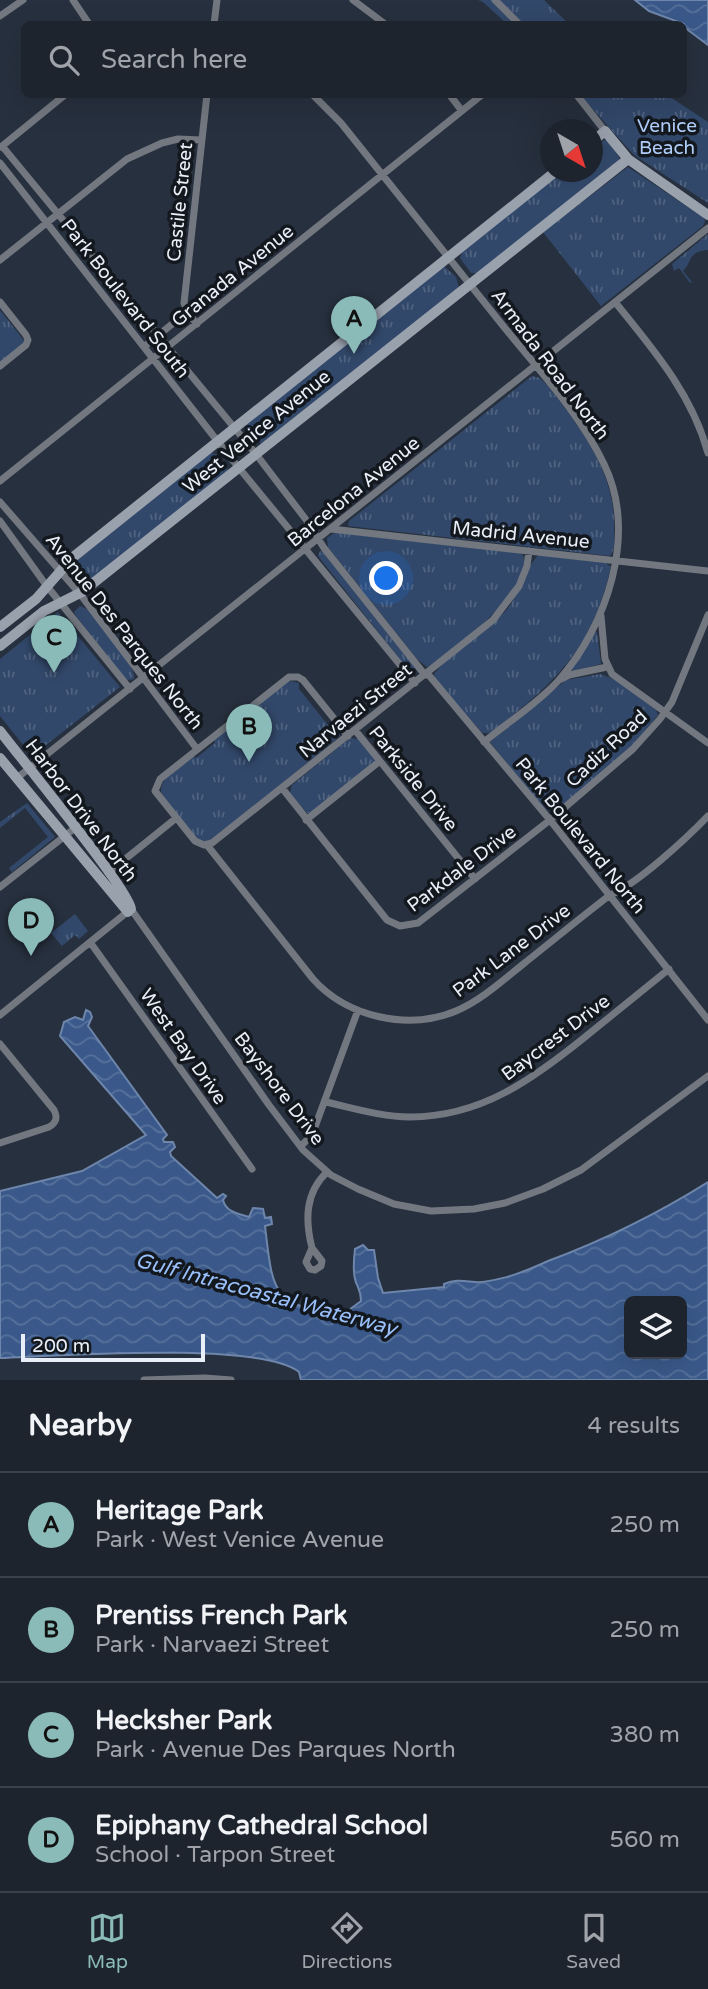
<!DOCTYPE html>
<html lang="en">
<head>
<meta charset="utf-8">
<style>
	body { margin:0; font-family:"Varela Round",sans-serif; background:#252c36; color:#f1f3f6 }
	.controls { position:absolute; right:21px; bottom:21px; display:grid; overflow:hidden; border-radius:10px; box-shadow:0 7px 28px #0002 }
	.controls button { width:63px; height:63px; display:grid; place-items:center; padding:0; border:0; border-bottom:2px solid #3b414a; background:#1d242e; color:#f1f3f6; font:35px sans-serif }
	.compass { position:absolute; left:540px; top:119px; width:63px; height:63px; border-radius:50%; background:#1d242e; box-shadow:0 7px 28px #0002; rotate:141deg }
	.scale { position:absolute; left:21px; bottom:18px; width:184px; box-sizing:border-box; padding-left:7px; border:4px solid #e9eff9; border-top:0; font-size:19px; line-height:24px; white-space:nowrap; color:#e9eff9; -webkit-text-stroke:5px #13181e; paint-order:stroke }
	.you { position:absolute; left:387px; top:579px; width:24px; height:24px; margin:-18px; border:5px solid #fff; border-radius:50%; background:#1a73e8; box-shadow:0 0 0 10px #1a73e833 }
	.badge { display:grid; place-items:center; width:46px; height:46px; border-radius:50%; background:#8bbbb9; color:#111; font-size:23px; font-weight:700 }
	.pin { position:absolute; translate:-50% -58px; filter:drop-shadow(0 2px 4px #0008) }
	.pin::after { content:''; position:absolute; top:37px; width:24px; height:21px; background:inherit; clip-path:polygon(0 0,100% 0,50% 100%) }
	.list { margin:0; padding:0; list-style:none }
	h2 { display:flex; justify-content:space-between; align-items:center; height:91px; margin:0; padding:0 28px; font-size:30px }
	h2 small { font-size:23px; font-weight:400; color:#a0a4aa }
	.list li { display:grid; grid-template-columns:46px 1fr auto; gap:21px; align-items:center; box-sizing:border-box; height:105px; padding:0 28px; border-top:2px solid #3b414a }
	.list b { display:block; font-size:26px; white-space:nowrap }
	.list p { margin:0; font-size:23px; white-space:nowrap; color:#a0a4aa }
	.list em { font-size:23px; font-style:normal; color:#a0a4aa }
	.icon { flex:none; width:38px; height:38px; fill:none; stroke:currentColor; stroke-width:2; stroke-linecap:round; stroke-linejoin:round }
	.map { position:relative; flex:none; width:708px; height:1380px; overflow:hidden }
	.search { position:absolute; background:#1d242e; box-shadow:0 7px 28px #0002; left:21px; right:21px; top:21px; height:77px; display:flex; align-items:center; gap:18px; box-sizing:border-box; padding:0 24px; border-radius:10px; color:#a0a4aa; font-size:26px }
	.sheet { height:511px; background:#1d242e }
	nav { display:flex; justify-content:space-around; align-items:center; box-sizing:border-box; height:98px; border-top:2px solid #3b414a; background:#1d242e; font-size:19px; color:#a0a4aa }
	nav a { display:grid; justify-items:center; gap:4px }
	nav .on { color:#8bbbb9 }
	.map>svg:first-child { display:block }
</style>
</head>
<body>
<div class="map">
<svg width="708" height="1380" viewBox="0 0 708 1380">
	<defs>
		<pattern id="grass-tufts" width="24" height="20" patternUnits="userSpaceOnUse" patternTransform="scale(1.75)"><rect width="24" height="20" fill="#32486a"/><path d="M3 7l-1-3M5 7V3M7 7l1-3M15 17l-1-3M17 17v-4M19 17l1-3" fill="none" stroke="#506380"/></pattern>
		<pattern id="water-waves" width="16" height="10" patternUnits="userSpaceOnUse" patternTransform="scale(1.75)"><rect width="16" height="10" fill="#3a598a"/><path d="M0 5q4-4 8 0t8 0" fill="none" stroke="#56719b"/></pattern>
	</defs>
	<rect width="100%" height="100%" fill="#27303e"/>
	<path fill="url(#grass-tufts)" d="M478 0H544L569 24H507L483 2Z
		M580 95H667L708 122V203L634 155Z
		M604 140 608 141 619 157V160L478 273H471L460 258 463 250 562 172H592L593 147Z
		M628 167 704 218 705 221 703 226 601 306 543 232Z
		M708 234V250C686 252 693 262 683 271L692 282 690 283 679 268 674 271 672 264Z
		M445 267 456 277 459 288 262 443 258 442 247 428V424L439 268Z
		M0 310 26 343 0 363Z
		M532 376 540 378 547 385C581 429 616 472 614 530 614 539 616 549 610 556L348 526 349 521Z
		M210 453 216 454 229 471 85 585 78 584 69 567Z
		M341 533 520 553 523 555C534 586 452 655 427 667L417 659 328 547 327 538 334 533Z
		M320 551H322L415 667 414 673 410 672 318 556Z
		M539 555 606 563 611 567C592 650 555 683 490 733H482L435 678 434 674C453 649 488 633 509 607 518 595 530 560 539 555Z
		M80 606 87 609C98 623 136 663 134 679L128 680 124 677 76 616 74 612Z
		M58 612 120 687 32 756 0 716V659Z
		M597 632 601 664 573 671 571 668 593 633Z
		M600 674 616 680 656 710 658 715 633 745 561 808 549 811 542 807 490 742 566 680Z
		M291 681 299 683V689L328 725 333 722 340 731V736L214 839 204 842 198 840 162 795C156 779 182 765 193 756L196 758 215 743 214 740 285 682Z
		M350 738 359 739 376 760 311 813H307L290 793 292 785Z
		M27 803 55 837 12 872 9 868 48 837 25 808 0 828V822Z
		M75 914 88 931 79 939 75 935 62 946 51 933Z"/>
	<path fill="url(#water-waves)" stroke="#6e86ab" stroke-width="2" fill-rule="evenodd" d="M635 0H708V45L684 27V24L649 11Z
		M86 1010 90 1012 92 1017 88 1026 167 1135 163 1139 164 1142H173L175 1147 170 1152 171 1156 217 1198 223 1194 226 1196 223 1200C226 1212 237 1213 249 1217L253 1208 263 1209 265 1218 271 1217 272 1224 265 1226C273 1292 271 1308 345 1313L361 1301C361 1289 357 1288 355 1279 353 1270 354 1257 355 1249L363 1245 368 1250H374L378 1278 383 1293 444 1287V1284C456 1279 463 1281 475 1282 484 1283 499 1279 507 1277 521 1273 535 1267 548 1261 604 1240 657 1214 708 1182V1380H301L299 1372C261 1341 56 1356 0 1358V1191L82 1171 146 1135 60 1036 64 1022 75 1017 83 1020ZM629 1301H682V1354H629Z"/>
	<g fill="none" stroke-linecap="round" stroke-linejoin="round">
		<path stroke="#737880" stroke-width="7" d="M73 0 89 24
			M353 0 385 24
			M495 0 519 24
			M0 16 23 0
			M214 24 217 0
			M312 94 341 123C396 191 449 259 504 327 539 370 580 414 604 464 638 534 607 626 558 681 537 704 508 722 484 742
			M449 94 462 111
			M576 94 605 131
			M2 146 256 454 307 521 324 548 425 675
			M1 147 66 94
			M0 163 226 452 415 683
			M0 260 127 159 162 143 178 139 201 140
			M0 302 26 335 28 340 26 345 0 366
			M615 302C653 349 692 394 708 453
			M197 324 187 312 184 303 207 94
			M145 346 187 312
			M0 481 483 94
			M0 502 80 594 197 749
			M0 521 46 585 130 689
			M331 529 708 571
			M601 616 605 659 612 674 708 743
			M427 673 550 820 708 1020
			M561 679 569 675 607 667
			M355 730 475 879
			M348 736 303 680 298 677H289L160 779 155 791 195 841 204 845 212 843 493 620 519 586 527 566 529 551
			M17 778 708 228
			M282 788 387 920 400 926 418 923 550 820 633 749 660 719 672 702 708 615
			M306 820 380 761
			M207 845 313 979C347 1017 408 1031 456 1011 480 1001 501 982 522 965 551 942 580 918 610 895 636 885 687 838 708 816
			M108 873 175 819
			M0 887 75 828
			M90 942 252 1169
			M0 1015 131 909 269 1105 303 1150 331 1175 358 1189 394 1204 431 1211 474 1209 505 1203 543 1189 581 1170 708 1076
			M0 1044 54 1110C58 1118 56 1123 49 1127L0 1143
			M326 1102C353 1108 382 1117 410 1117 481 1117 533 1079 585 1037 613 1014 641 992 669 969
			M301 1146 312 1135 358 1010
			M312 1248C305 1220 305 1193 327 1172
			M312 1248 322 1261 321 1266 315 1270 310 1269 306 1262Z
			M144 1380 205 1378 231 1380"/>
		<path stroke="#99a1ad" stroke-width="10" d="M592 142 605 131 628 159 708 215
			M0 627 36 599 72 558 555 172
			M0 646 44 611 82 592 628 159
			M0 731C19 756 130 891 131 909
			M0 758 128 912"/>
	</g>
	<g text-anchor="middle" stroke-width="7" stroke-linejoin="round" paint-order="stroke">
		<g font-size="19" fill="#b1cefb" stroke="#13181e">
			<text x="667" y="132">Venice<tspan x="667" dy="22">Beach</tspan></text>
		</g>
		<g font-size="19" fill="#e9eff9" stroke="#13181e">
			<text transform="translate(179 202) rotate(-84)" y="7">Castile Street</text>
			<text transform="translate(232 275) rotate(-39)" y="7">Granada Avenue</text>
			<text transform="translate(126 298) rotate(52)" y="7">Park Boulevard South</text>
			<text transform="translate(551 364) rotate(53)" y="7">Armada Road North</text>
			<text transform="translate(256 431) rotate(-39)" y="7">West Venice Avenue</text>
			<text transform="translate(353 491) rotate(-39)" y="7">Barcelona Avenue</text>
			<text transform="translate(521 534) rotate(6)" y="7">Madrid Avenue</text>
			<text transform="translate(125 631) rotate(52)" y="7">Avenue Des Parques North</text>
			<text transform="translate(355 710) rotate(-39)" y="7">Narvaezi Street</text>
			<text transform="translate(606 748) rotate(-43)" y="7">Cadiz Road</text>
			<text transform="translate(414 778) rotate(51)" y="7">Parkside Drive</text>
			<text transform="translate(82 810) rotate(53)" y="7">Harbor Drive North</text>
			<text transform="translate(581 835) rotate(51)" y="7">Park Boulevard North</text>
			<text transform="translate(461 868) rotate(-37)" y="7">Parkdale Drive</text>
			<text transform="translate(511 950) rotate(-37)" y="7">Park Lane Drive</text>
			<text transform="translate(555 1037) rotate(-37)" y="7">Baycrest Drive</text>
			<text transform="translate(184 1046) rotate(55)" y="7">West Bay Drive</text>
			<text transform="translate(280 1088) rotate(53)" y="7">Bayshore Drive</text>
		</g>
		<g font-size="21" font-style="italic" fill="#9ac0fc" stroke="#13181e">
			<text transform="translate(266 1294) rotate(15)" y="7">Gulf Intracoastal Waterway</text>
		</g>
	</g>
</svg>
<div class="controls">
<button><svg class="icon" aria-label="layers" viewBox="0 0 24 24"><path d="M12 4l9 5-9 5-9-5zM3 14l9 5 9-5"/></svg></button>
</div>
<svg class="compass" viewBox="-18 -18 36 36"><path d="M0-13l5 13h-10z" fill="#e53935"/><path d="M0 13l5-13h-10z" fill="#a0a4aa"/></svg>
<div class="scale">200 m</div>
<div class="you"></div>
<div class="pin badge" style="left:354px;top:354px">A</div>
<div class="pin badge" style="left:249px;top:762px">B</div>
<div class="pin badge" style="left:54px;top:673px">C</div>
<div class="pin badge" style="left:31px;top:956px">D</div>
<div class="search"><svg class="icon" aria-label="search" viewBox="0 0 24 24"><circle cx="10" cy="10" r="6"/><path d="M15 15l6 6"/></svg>Search here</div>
</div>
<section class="sheet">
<h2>Nearby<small>4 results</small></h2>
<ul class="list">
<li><span class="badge">A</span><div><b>Heritage Park</b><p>Park · West Venice Avenue</p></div><em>250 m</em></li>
<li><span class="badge">B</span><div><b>Prentiss French Park</b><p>Park · Narvaezi Street</p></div><em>250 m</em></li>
<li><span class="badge">C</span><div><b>Hecksher Park</b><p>Park · Avenue Des Parques North</p></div><em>380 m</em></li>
<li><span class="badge">D</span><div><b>Epiphany Cathedral School</b><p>School · Tarpon Street</p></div><em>560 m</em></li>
</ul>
</section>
<nav>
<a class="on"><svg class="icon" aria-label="map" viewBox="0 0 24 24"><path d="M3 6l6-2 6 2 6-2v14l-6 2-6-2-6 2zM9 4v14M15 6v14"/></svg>Map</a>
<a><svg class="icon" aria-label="directions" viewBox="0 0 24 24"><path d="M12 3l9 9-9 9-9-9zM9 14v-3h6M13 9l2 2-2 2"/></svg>Directions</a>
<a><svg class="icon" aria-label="saved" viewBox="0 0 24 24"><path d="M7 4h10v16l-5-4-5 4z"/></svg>Saved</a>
</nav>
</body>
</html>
